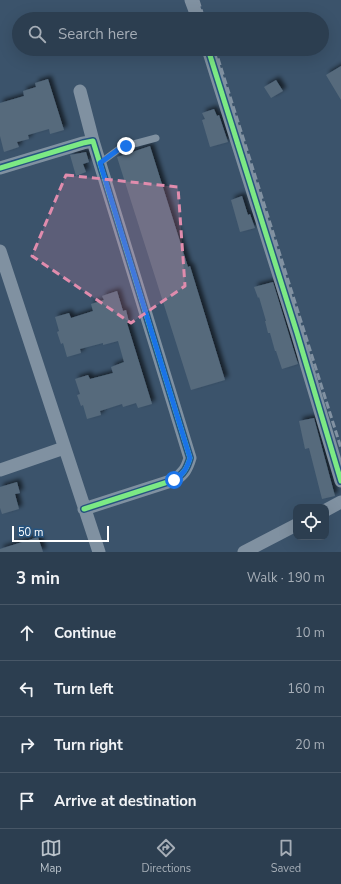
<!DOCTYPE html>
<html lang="en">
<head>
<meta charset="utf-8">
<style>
	body { margin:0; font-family:"Nunito Sans",sans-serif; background:#38495a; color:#f1f3f6 }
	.controls { position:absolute; right:12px; bottom:12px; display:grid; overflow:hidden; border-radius:8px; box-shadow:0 4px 16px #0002 }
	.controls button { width:36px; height:36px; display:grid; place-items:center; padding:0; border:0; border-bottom:1px solid #485767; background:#2c3e50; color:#f1f3f6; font:20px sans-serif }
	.scale { position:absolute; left:12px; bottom:10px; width:97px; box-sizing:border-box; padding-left:4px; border:2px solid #fff; border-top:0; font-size:11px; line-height:14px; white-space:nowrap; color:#fff; -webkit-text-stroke:3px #27547f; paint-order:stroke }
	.stop { position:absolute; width:12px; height:12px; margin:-9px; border:3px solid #1a73e8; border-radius:50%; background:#fff }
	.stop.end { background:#1a73e8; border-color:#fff; box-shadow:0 1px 4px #0008 }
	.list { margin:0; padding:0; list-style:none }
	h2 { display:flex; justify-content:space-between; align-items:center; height:52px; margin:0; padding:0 16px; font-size:17px }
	h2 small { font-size:13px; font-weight:400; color:#a6aeb7 }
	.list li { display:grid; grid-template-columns:26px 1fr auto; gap:12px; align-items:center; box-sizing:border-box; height:56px; padding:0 16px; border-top:1px solid #485767 }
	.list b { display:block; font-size:15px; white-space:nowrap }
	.list em { font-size:13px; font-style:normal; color:#a6aeb7 }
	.icon { flex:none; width:22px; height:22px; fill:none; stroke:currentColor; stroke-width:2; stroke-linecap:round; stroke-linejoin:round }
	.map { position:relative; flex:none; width:341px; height:552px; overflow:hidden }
	.search { position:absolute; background:#2c3e50; box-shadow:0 4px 16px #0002; left:12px; right:12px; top:12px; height:44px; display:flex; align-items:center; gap:10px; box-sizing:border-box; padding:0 14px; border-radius:22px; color:#a6aeb7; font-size:15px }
	.sheet { height:276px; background:#2c3e50 }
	nav { display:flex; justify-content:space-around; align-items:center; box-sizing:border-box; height:56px; border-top:1px solid #485767; background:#2c3e50; font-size:11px; color:#a6aeb7 }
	nav a { display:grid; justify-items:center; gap:2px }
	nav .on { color:#bac3cb }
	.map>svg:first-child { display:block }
</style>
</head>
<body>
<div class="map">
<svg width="341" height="552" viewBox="0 0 341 552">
	<defs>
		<filter id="shadow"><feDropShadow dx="3.5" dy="-3.5" stdDeviation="2" flood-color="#0009"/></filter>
	</defs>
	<rect width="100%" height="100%" fill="#3b536b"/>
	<path fill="#566a7c" filter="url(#shadow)" d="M341 66V100L326 75Z
		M48 79 64 130 50 134 49 129 28 135 29 139 17 142 19 147 4 152 0 136V103L24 96 23 91 36 87 35 83Z
		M276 80 283 91 271 98 264 87Z
		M214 109 217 116 219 115 228 142 210 147 202 120 205 119 202 113Z
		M150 146 188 267 190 266 225 380 191 390 117 157Z
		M86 152 89 162 83 164 86 172 76 176 70 155Z
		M242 196 248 215 250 214 255 228 240 232 231 200Z
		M273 282 298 364 282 369 276 351H275L270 333H268L265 321H266L259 297 258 298 254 287Z
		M117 291 123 311 126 310 129 322 127 323 152 404 138 408 136 403 123 407 122 404 100 411 101 415 87 419 83 405 81 406 77 395 80 394 75 379 88 375 90 379 113 373 111 367 124 362 118 341 103 345V343L80 349 81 353 67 357 63 343 61 344 57 332 59 331 55 317 69 313 71 318 93 311 91 304 104 300 102 296Z
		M314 418 335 496 322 499 309 448 305 449 299 421Z
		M17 482 20 493 15 494 19 509 2 514 0 508V487Z
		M38 537 43 552H0V549Z"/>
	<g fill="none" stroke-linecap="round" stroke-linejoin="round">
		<path stroke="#8091a1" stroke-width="7" d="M100 163 119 149 126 146 156 138"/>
		<path stroke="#8091a1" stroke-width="13" d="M191 0 198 19
			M208 49 297 333 341 481
			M80 91 93 141
			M0 168 83 143 93 141 190 458C187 468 184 474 174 480L84 509
			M0 251 99 552
			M0 470 64 448
			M326 510 341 502
			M244 552 296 525"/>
		<path stroke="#8191a1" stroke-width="3" stroke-dasharray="7 3" stroke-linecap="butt" d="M198 0 204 19
			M215 49 341 448"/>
		<defs>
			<path id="cycleway" d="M208 49 297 333 341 481
				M0 168 83 143 93 141 190 458C187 468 184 474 174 480L84 509"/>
		</defs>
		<use href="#cycleway" stroke="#27547f" stroke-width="8"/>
		<use href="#cycleway" stroke="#7ce984" stroke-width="5"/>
	</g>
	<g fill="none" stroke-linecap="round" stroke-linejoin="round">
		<path stroke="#1a73e8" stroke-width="5" d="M126 146 119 149 100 163 190 458C187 468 184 474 174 480"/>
	</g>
	<path fill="#e08cad" fill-opacity="0.2" stroke="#e08cad" stroke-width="3" stroke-dasharray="8 5" stroke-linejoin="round" d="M66 175 178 187 185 286 131 323 32 256Z"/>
</svg>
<div class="controls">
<button><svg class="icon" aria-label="locate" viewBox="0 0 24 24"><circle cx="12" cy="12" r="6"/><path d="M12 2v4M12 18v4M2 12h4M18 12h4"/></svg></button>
</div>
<div class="scale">50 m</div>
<div class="stop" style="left:174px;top:480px"></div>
<div class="stop end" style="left:126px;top:146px"></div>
<div class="search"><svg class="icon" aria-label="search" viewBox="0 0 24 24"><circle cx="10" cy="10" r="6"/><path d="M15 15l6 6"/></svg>Search here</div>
</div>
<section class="sheet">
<h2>3 min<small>Walk · 190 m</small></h2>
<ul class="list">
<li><svg class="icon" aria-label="ahead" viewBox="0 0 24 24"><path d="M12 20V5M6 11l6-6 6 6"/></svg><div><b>Continue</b></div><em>10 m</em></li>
<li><svg class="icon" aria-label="left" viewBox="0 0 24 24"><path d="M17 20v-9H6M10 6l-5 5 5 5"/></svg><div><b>Turn left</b></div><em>160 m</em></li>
<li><svg class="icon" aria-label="right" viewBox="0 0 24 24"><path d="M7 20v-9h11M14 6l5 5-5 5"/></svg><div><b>Turn right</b></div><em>20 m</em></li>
<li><svg class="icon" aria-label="arrive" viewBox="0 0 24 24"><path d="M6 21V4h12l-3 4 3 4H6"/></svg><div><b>Arrive at destination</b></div></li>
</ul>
</section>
<nav>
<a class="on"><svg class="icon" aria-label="map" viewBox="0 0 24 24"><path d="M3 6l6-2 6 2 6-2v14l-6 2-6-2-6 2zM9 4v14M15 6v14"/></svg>Map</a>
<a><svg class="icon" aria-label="directions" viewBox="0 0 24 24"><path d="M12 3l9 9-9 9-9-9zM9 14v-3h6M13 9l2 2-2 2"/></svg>Directions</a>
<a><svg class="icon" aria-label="saved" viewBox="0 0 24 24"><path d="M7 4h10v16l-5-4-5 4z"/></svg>Saved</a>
</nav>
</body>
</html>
